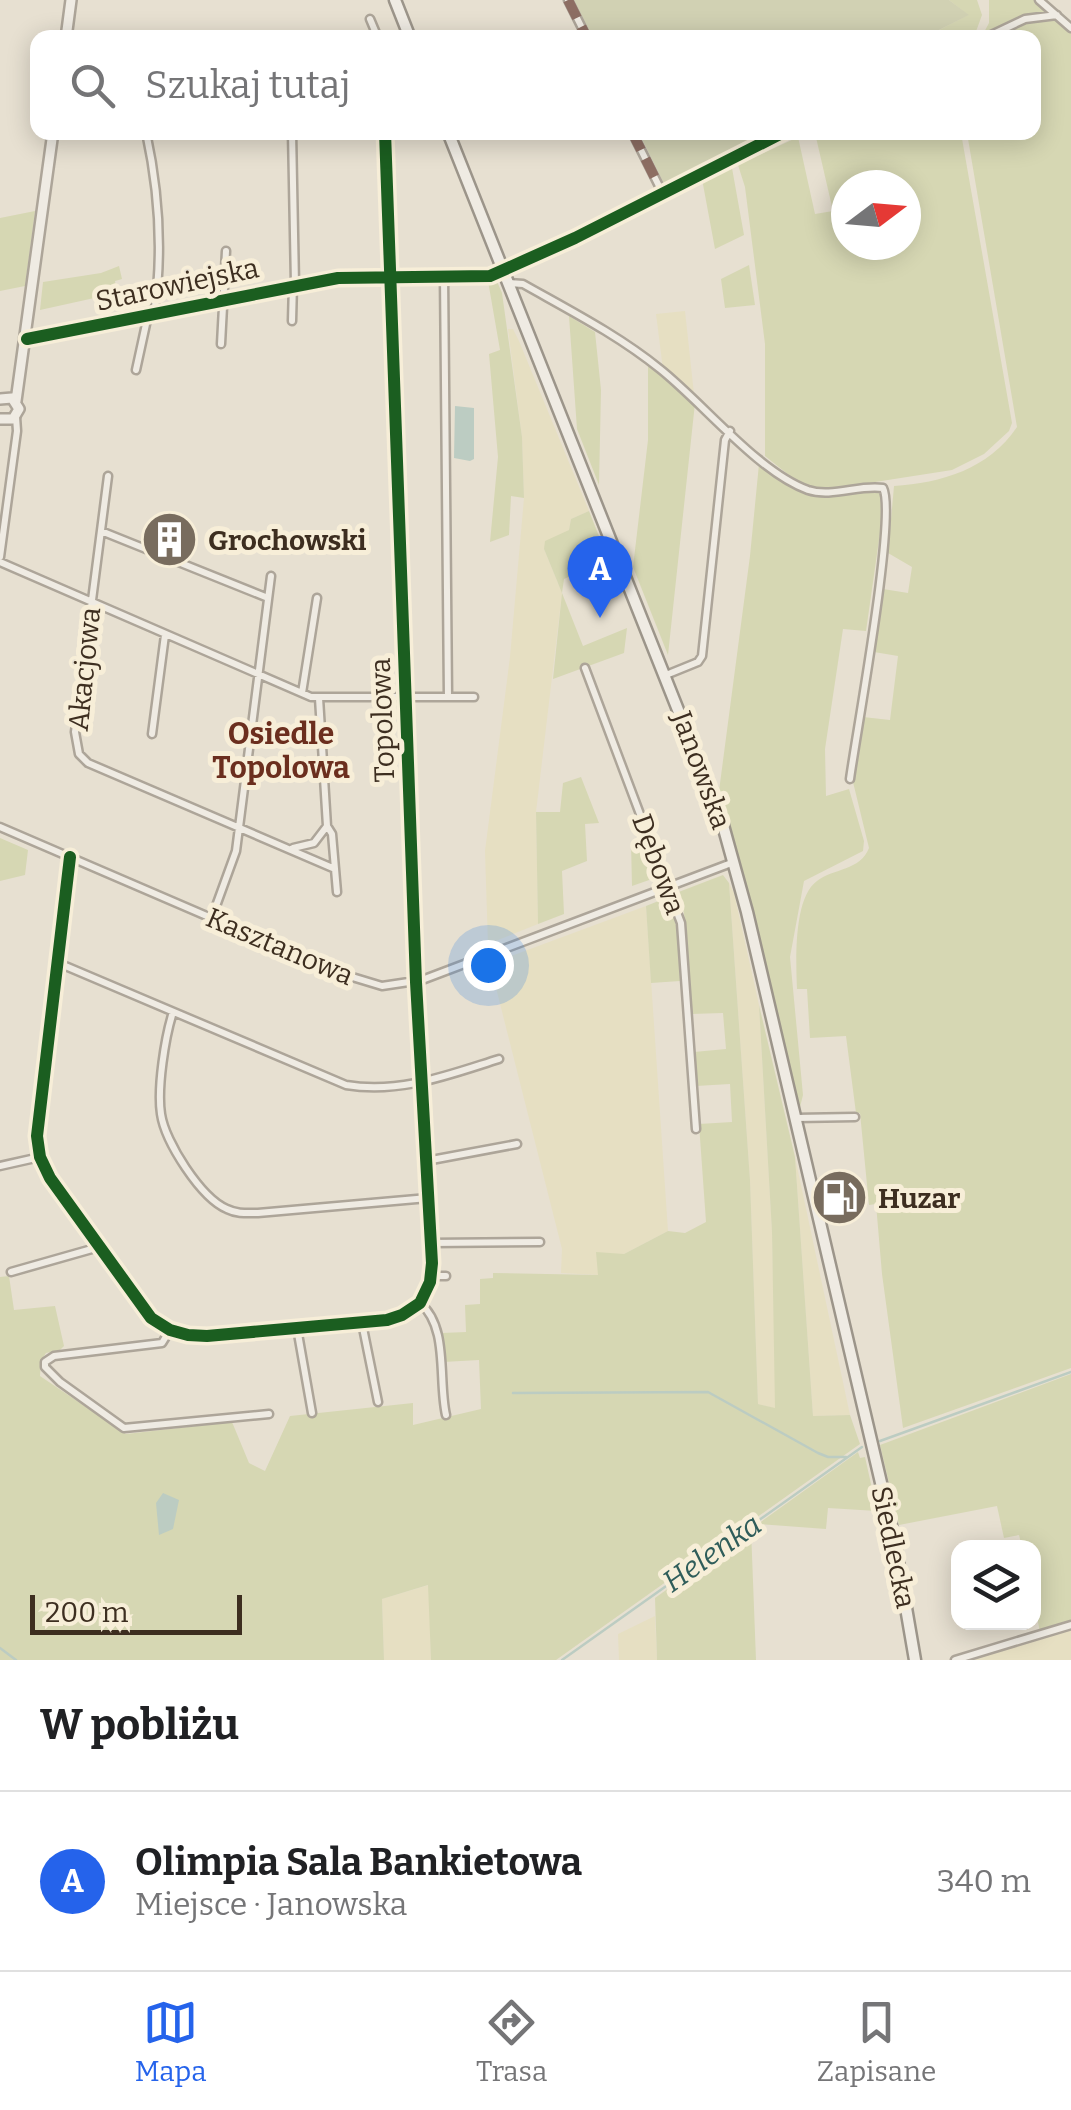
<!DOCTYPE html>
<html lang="pl">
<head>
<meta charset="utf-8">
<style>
	body { margin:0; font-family:Bitter,serif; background:#f6f6f6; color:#202124 }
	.controls { position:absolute; right:30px; bottom:30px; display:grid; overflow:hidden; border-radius:20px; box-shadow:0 5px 25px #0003 }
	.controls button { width:90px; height:90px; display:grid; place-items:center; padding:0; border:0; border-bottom:2px solid #e0e0e0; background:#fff; color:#202124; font:50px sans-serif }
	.compass { position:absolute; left:831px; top:170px; width:90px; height:90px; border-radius:50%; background:#fff; box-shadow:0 5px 25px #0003; rotate:74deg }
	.scale { position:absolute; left:30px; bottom:25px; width:212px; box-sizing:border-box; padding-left:10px; border:5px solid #3d2e20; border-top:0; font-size:28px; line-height:35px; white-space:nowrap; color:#3d2e20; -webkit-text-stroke:8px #f7eed8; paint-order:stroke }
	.you { position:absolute; left:488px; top:965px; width:35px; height:35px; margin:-25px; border:8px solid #fff; border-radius:50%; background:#1a73e8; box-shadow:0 0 0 15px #1a73e833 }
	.badge { display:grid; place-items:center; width:65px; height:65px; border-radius:50%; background:#2563eb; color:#fff; font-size:32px; font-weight:700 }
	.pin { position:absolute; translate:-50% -82px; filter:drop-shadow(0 2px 5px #0008) }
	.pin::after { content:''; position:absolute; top:52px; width:35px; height:30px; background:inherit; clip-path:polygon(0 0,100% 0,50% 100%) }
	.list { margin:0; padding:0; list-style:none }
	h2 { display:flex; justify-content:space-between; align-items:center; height:130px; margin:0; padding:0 40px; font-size:42px }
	h2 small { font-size:32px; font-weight:400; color:#757577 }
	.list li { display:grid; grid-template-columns:65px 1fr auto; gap:30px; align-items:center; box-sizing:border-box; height:180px; padding:0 40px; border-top:2px solid #e0e0e0 }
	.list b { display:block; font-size:38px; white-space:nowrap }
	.list p { margin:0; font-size:32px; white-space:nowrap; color:#757577 }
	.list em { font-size:32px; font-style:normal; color:#757577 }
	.icon { flex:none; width:55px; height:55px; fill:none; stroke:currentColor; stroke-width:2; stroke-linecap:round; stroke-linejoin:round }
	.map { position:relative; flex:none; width:1071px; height:1660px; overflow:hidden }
	.search { position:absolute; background:#fff; box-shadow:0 5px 25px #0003; left:30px; right:30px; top:30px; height:110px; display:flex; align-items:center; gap:25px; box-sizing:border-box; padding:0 35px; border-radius:20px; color:#757577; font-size:38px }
	.sheet { height:310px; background:#fff }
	nav { display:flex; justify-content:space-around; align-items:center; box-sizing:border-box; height:140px; border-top:2px solid #e0e0e0; background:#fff; font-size:28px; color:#757577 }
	nav a { display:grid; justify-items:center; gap:5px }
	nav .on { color:#2563eb }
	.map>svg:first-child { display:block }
</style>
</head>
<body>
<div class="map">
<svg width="1071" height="1660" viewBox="0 0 1071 1660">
	<rect width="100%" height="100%" fill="#e7e0d1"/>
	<path fill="#e6dfc2" d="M685 311 694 394 663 369 656 314Z
		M508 329H513L519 341 589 511 571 519 569 530 544 549 562 593 536 812 538 924 488 944 485 851 510 657 524 498 522 437Z
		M729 883 734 893 759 1005 772 1232 776 1409 758 1404 750 1180Z
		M646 906 668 1231 624 1254 599 1275 561 1273 562 1249 490 964Z
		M795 1157 850 1415 813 1416Z
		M429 1585 431 1660H384L382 1599Z
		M655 1616 657 1660H619L618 1634Z
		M1071 1630V1660H970Z"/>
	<path fill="#d6d7b3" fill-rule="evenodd" d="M949 0H977L982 15 974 37H942L939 30 968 15Z
		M989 0H1037L1052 13 1026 18 981 38 989 23Z
		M1048 16 1071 30V1368L903 1428 882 1274 876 1204 869 1205 860 1113H856L846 1036 810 1038 807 989H797C796 963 793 898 817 881 834 868 860 871 869 848L853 782 863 717 890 720 898 656 874 652 883 589 908 593 912 567 888 553 894 486C941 483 989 469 1017 427L967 133 1034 132V38L989 37 1025 21Z
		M815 133H961L1012 423 1009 431 984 454 952 470 843 487 822 490 800 484 765 456V344L745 187 738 165 798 137 815 214 833 211ZM846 185H906V245H846Z
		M728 166 732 168 744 235 715 249 702 179Z
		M35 211 25 286 0 291V218Z
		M749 265 755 305 725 308 721 279Z
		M119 266 122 279 115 281 117 293 40 310 43 282 101 273Z
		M496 279 502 293 522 437 524 498 511 496 509 535 490 542 498 457 489 354 500 350 488 281Z
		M569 316 595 332 601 390 599 485 577 429Z
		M648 366 695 403 668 655 633 567 648 440Z
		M759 464C781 478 804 497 831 496 847 496 863 486 879 491L884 505 866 631 843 629 825 749 826 796 849 789 864 841 863 851 804 881 790 957 803 1095 799 1111 740 862 719 791 750 556Z
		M589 511 608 559 564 579 562 593 583 646 627 628 624 653 553 679 562 593 544 549 545 541 569 530 571 519Z
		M581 777 599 823 585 824 587 861 562 871 564 914 538 924 536 812H560L563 783Z
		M646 837 656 871 652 879 632 886 631 843Z
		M0 838 28 850 25 875 0 881Z
		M723 875 729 883 750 1180 758 1404 775 1408 772 1232 759 1005 795 1157 813 1416 850 1415 860 1444 556 1660H431L428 1585 382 1599 384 1660H0V1277L9 1276 14 1310 55 1306 64 1346 60 1350 46 1353 41 1361 40 1376 126 1434 232 1422 249 1463 265 1471 290 1416 413 1403V1425L481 1409 479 1360 443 1362 442 1333 466 1332 465 1305 480 1304V1279L493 1278V1273L598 1275 596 1252 624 1254 668 1231 685 1233 706 1222 699 1124 732 1122 730 1084 696 1086 694 1052 726 1049 723 1013 691 1014 684 913 676 893Z
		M666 898 677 927 680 981 651 983 646 906Z
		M1071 1374V1622L1040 1632 1034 1602V1548L1022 1547 1019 1535 1004 1538 997 1506 899 1525 880 1445Z
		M858 1452 860 1458 865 1457 877 1511 828 1508 826 1529 758 1524Z
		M751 1529 756 1660H657L655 1598Z"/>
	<path fill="#d1d1b3" d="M574 0H949L969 15 939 30 942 37 593 38Z
		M639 133H774L665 186Z"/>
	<path fill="#bcccc2" d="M455 406 474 408V459L470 461 454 458Z
		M163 1493 179 1500 173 1529 159 1535 156 1503Z"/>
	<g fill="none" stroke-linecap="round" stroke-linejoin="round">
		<path stroke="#bcccc2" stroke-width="2.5" d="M513 1393 708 1392 818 1453 828 1457H846
			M880 1441 1071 1372
			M0 1648 16 1660
			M562 1660 862 1447"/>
		<defs>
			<path id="minor" d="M568 0 587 38
				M1039 0 1071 28
				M370 19 378 38
				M985 38 1025 19 1057 15
				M146 132C159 192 163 254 154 314
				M292 132 295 284
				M632 132 663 194
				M53 134 72 132
				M444 276 448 696
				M509 283 523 284C569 310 618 335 660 369 703 403 758 472 808 490 832 498 860 484 883 488 897 515 856 734 850 779
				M292 321 293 284
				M27 339 338 278 490 276 575 238 784 132
				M221 344 226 251
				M136 370 148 315
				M108 476 75 732 79 754 88 763 335 869
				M101 531 268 598
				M0 557 17 431 16 417
				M0 562 311 697H474
				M585 668 681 923 696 1129
				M666 675 698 662 702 656 725 440 730 431
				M302 693 317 598
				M319 698 327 826 332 834 337 892
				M152 734 165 635
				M0 827 339 973 382 986 422 980 734 862
				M293 848 314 843 327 826
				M70 857 37 1136 40 1157 50 1178 151 1318 170 1330 188 1335 207 1336 387 1320 402 1315 420 1303 430 1282 432 1263 416 982 385 132
				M212 917 236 851 271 576
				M56 962 346 1085C400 1094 448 1075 499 1059
				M173 1012C165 1037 157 1088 161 1114 165 1142 201 1198 227 1209 237 1214 247 1213 258 1213L428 1198
				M796 1118 855 1117
				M426 1161 517 1144
				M0 1166 40 1157
				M431 1243 540 1242
				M11 1272 99 1247
				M431 1276H446
				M420 1303C449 1327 438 1380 446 1415
				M362 1323 378 1402
				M297 1328 312 1413
				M170 1330 162 1343 54 1356 45 1362V1367L60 1382 124 1428 269 1414
				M955 1660 1071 1625"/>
			<path id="tertiary" d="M66 38 71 0
				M0 399 12 398 19 409 13 419H0
				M16 401 53 132"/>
			<path id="secondary" d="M395 0 410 38
				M448 132 721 818 747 912 894 1538 915 1660"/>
		</defs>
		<use href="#minor" stroke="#ada599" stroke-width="11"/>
		<use href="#tertiary" stroke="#ada599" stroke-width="14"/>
		<use href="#secondary" stroke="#9c958a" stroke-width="15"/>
		<use href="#minor" stroke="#efebe3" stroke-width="6"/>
		<use href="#tertiary" stroke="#efebe3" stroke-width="9"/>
		<use href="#secondary" stroke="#efebe3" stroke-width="10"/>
		<path stroke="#8d6e63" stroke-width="10" stroke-dasharray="20 10" stroke-linecap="butt" d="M568 0 587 38
			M632 132 663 194"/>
		<defs>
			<path id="cycleway" d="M27 339 338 278 490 276 575 238 784 132
				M70 857 37 1136 40 1157 50 1178 151 1318 170 1330 188 1335 207 1336 387 1320 402 1315 420 1303 430 1282 432 1263 416 982 385 132"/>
		</defs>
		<use href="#cycleway" stroke="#f7eed8" stroke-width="19"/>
		<use href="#cycleway" stroke="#1b5e20" stroke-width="12"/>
	</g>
	<defs>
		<symbol id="building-disc" viewBox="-11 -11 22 22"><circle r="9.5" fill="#786c5e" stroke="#f7eed8"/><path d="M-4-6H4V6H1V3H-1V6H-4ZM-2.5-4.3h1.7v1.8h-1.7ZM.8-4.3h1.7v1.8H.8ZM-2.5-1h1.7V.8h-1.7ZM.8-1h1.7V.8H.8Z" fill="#fff"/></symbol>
		<symbol id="fuel-disc" viewBox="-11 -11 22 22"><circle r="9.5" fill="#786c5e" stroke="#f7eed8"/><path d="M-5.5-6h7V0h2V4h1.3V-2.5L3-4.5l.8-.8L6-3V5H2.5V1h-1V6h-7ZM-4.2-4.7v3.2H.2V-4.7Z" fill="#fff"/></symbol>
	</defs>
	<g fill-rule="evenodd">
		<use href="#building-disc" x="138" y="508" width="63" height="63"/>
		<use href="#fuel-disc" x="808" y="1166" width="63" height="63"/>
	</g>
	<g text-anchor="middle" stroke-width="10" stroke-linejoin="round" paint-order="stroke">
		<g font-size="28" fill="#3d2e20" stroke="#f7eed8">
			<text transform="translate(177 284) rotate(-12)" y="10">Starowiejska</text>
			<text transform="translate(84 669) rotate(-84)" y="10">Akacjowa</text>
			<text transform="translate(382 720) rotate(-92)" y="10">Topolowa</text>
			<text transform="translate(702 770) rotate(70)" y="10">Janowska</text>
			<text transform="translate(659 864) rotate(70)" y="10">Dębowa</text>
			<text transform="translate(280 946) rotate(23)" y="10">Kasztanowa</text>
			<text transform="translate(894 1547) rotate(78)" y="10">Siedlecka</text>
		</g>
		<g font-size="28" font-weight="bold" fill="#3d2e20" stroke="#f7eed8" text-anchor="start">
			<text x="208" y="550">Grochowski</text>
			<text x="878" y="1208">Huzar</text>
		</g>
		<g font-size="30" font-weight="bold" fill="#6b2e1e" stroke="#f7eed8">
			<text x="281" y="744">Osiedle<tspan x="281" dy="34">Topolowa</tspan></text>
		</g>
		<g font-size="30" font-style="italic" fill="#2f5d5a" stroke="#f7eed8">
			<text transform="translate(712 1553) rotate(-35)" y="10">Helenka</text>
		</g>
	</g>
</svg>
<div class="controls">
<button><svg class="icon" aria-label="layers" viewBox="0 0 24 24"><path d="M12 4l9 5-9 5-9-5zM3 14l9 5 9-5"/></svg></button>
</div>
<svg class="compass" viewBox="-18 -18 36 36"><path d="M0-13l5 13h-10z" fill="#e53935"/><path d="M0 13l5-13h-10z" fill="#757577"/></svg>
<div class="scale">200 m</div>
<div class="you"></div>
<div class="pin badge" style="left:600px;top:618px">A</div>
<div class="search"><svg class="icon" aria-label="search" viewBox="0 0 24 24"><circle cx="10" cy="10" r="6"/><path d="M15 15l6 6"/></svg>Szukaj tutaj</div>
</div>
<section class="sheet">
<h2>W pobliżu<small></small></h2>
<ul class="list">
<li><span class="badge">A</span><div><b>Olimpia Sala Bankietowa</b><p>Miejsce · Janowska</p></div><em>340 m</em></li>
</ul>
</section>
<nav>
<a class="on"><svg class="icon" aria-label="map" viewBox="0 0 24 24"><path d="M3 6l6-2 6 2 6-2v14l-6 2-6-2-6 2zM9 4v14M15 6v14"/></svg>Mapa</a>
<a><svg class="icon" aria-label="directions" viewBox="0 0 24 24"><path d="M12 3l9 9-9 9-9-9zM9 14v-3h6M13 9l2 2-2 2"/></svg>Trasa</a>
<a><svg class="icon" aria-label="saved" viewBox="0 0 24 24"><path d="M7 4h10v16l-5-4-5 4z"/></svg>Zapisane</a>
</nav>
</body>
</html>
